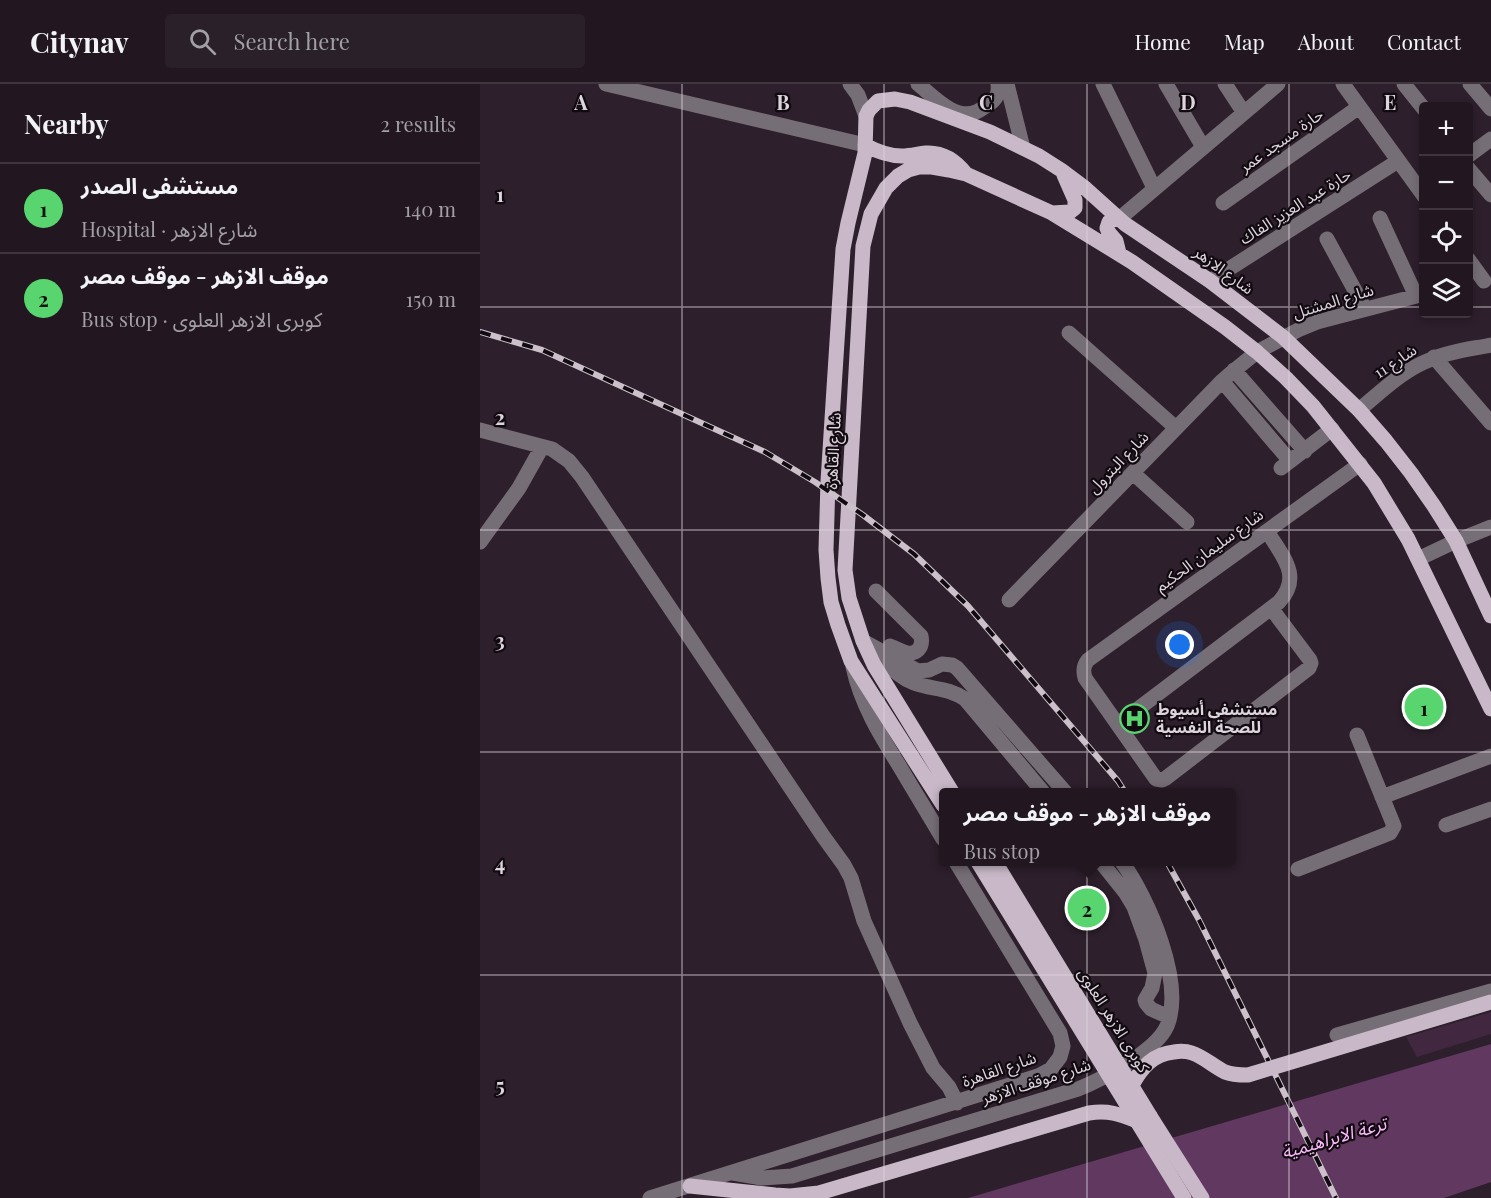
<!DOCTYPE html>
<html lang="en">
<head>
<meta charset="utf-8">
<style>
	body { margin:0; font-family:"Playfair Display","Noto Sans Arabic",serif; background:#2a202a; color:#f1f3f6 }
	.controls { position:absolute; right:18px; top:18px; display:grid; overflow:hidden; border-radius:6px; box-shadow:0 3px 9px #0003 }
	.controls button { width:54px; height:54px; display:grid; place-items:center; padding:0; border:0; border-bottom:2px solid #3f363f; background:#221721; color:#f1f3f6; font:30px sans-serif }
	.you { position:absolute; left:700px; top:561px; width:21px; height:21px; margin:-15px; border:4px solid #fff; border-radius:50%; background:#1a73e8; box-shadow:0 0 0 9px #1a73e833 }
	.badge { display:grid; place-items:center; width:39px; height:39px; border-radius:50%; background:#59d56f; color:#111; font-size:20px; font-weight:700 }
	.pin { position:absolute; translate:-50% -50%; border:3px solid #fff; box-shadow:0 2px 6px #0006 }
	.popup { position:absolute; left:459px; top:704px; width:297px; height:78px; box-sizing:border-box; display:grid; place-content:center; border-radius:6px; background:#221721; filter:drop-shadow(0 2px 4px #0005); font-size:20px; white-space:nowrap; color:#a29fa5 }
	.popup b { font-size:22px; color:#f1f3f6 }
	.popup::after { content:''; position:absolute; left:50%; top:100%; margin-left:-12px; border:12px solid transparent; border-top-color:#221721 }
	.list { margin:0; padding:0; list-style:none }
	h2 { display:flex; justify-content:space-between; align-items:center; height:78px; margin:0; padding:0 24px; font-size:26px }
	h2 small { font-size:20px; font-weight:400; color:#a29fa5 }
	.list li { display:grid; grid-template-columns:39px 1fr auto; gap:18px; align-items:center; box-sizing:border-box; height:90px; padding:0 24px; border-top:2px solid #3f363f }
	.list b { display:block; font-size:22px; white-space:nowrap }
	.list p { margin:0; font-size:20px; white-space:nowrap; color:#a29fa5 }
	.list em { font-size:20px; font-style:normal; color:#a29fa5 }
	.icon { flex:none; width:33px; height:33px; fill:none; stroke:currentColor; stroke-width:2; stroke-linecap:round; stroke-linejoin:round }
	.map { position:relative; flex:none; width:1011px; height:1114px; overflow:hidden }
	header { display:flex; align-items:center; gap:36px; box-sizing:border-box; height:84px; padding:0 30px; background:#221721; border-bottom:2px solid #3f363f }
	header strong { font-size:28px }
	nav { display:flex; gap:33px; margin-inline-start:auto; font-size:21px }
	.search { width:420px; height:54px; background:#2a202a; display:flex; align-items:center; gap:15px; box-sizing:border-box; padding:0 21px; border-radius:6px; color:#a29fa5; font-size:22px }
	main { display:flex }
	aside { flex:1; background:#221721 }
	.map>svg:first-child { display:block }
</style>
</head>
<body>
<header>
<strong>Citynav</strong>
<div class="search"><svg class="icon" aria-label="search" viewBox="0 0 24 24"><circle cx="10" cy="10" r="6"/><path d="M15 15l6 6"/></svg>Search here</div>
<nav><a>Home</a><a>Map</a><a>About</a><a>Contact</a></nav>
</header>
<main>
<aside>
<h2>Nearby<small>2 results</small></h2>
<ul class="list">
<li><span class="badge">1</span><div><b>مستشفى الصدر</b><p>Hospital · شارع الازهر</p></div><em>140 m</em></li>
<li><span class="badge">2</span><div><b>موقف الازهر - موقف مصر</b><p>Bus stop · كوبرى الازهر العلوى</p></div><em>150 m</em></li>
</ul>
</aside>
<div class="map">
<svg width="1011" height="1114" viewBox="0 0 1011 1114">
	<rect width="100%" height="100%" fill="#2d1f2c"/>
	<path fill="#412840" d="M1011 928V950L937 973 926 953Z"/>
	<path fill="#603860" d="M1011 960V1098L964 1114H488Z"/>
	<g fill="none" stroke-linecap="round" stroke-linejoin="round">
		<path stroke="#766e76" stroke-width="15" d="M126 0 385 61
			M370 0 378 11 386 32
			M438 0C453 12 475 37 496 28 501 26 505 22 509 20 517 15 519 9 518 0
			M527 0 543 64
			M623 0 674 104
			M686 0 723 63
			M745 0 764 29
			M863 0 944 112
			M924 0 944 25
			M990 0 1011 25
			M988 72 1011 55
			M988 84 1011 111
			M743 119 879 23
			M900 134 936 212
			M639 135 798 0
			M847 155 885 225
			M988 175 1004 197
			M730 197 918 77
			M589 249 696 344
			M954 273 1011 339
			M754 286 825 367
			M742 297 810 377
			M879 326C902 307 924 285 952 275 970 267 991 265 1011 261
			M0 346 72 365 89 377 102 393 343 752 364 781 371 794 384 837 430 939 453 984 469 1003 477 1019
			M801 384 852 345
			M653 389 707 438
			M0 458 39 404 62 363
			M938 475 976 457 1011 443
			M396 507 441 552C442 557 442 562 438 566 429 574 419 565 410 562
			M529 516 742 297 751 289 777 268 820 245 837 238 944 210
			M791 524 830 576 831 579 829 584 686 694 682 696 676 695 605 594C603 587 603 582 608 576L880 380
			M383 557 438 587 449 586 462 580 472 581 477 584 585 708
			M396 569C409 581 418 593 434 599 453 606 467 603 485 615L563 708
			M373 583C381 620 400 651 420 683 434 707 449 731 463 755
			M638 640 799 518C823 492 802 472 787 447
			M902 713 1011 672
			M966 741 1011 725
			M621 778 645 808 654 823 666 856 675 889 672 904 665 916 666 919 671 925 689 933
			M818 785 910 749 914 742 877 651
			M857 951 1011 907
			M253 1089 282 1094 312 1092 598 1005C623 995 676 967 687 942 705 898 668 814 642 778
			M170 1114 558 992 571 985 580 973 583 962 580 949 476 778"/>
		<path stroke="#c9b9c8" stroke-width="15" d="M385 61C396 67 409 72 422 72 430 72 437 70 446 69 463 68 476 77 486 90
			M572 129 590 128 595 124V116L584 91
			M639 135H635L629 138 627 144 629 149 636 157 639 169
			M472 708 394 581 383 557 369 514 365 486 383 162 391 130 406 104 418 92 428 86 439 83H452L469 86 486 90 572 129 652 178 745 243 777 268 806 294 833 322 894 399 928 455 1011 625
			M463 721 371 577 358 541 351 518 348 494 346 466 348 397 363 165 368 139 385 69 386 32 389 26 398 17 415 15 430 18 510 48 559 72 581 86 605 104 645 140 730 197 803 253 879 326 906 357 931 389 954 422 976 457 1011 532
			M670 1032 722 1114
			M210 1102 295 1111 310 1112 339 1109 609 1029C628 1026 639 1030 657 1037"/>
		<defs>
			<path id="rail" d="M0 248 62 266 285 368 335 398 383 431 434 470 488 522 638 697 645 708
				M687 778 719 836 856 1114"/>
		</defs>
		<use href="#rail" stroke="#ccc1cb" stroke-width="6"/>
		<use href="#rail" stroke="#110b11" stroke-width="4" stroke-dasharray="11" stroke-linecap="butt"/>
		<path stroke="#c9b9c8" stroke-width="15" d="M498 778 704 1114
			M515 778 670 1032
			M652 1001C662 983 673 970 694 968 700 967 706 967 712 969 724 973 733 982 745 988 752 991 760 991 768 991L1011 918"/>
	</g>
	<path fill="none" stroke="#ded4dd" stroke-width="1.5" stroke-opacity="0.55" d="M202 0V1114M404 0V1114M607 0V1114M809 0V1114M0 223H944M988 223H1011M0 446H1011M0 668H1011M0 891H1011"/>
	<defs>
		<symbol id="hospital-ring" viewBox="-11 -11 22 22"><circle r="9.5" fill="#110b11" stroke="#59d56f" stroke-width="1.5"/><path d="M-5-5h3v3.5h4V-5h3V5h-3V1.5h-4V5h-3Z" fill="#59d56f"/></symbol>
	</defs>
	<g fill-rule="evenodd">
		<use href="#hospital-ring" x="638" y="618" width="33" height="33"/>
	</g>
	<g text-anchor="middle" stroke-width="4.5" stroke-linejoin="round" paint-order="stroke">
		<g font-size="16" fill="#ded4dd" stroke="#110b11">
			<text transform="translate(801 56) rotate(-35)" y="6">حارة مسجد عمر</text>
			<text transform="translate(815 122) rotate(-32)" y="6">حارة عبد العزيز الفاك</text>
			<text transform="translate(744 186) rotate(36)" y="6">شارع الازهر</text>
			<text transform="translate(853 217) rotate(-17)" y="6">شارع المشتل</text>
			<text transform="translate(915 277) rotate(-34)" y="6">شارع 11</text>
			<text transform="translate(353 367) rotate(-87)" y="6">شارع القاهرة</text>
			<text transform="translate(638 378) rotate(-46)" y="6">شارع البترول</text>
			<text transform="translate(729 466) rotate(-36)" y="6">شارع سليمان الحكيم</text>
			<text transform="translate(634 936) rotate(58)" y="6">كوبرى الازهر العلوى</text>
			<text transform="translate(519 985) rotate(-19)" y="6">شارع القاهرة</text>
			<text transform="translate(556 997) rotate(-18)" y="6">شارع موقف الازهر</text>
		</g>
		<g font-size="16" font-weight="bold" fill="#ded4dd" stroke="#110b11" text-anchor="start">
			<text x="676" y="631">مستشفى أسيوط<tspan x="676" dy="18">للصحة النفسية</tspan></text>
		</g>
		<g font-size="18" font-style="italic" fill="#fcbafb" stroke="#110b11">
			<text transform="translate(854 1054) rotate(-16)" y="6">ترعة الابراهيمية</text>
		</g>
	</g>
	<g font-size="20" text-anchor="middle" font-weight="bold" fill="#ded4dd" stroke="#110b11" stroke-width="4.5" stroke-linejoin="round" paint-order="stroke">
		<text x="101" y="26">A</text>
		<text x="303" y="26">B</text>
		<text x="506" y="26">C</text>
		<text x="708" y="26">D</text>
		<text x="910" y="26">E</text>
		<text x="20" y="118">1</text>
		<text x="20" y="341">2</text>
		<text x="20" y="564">3</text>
		<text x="20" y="787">4</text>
		<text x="20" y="1009">5</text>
	</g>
</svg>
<div class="controls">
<button>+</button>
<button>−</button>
<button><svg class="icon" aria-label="locate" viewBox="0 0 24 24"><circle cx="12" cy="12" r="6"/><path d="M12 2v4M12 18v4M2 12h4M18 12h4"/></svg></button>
<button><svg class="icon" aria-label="layers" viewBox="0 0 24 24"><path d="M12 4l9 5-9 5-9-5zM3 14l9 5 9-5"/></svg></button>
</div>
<div class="you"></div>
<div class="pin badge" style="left:944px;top:623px">1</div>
<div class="pin badge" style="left:607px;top:824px">2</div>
<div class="popup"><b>موقف الازهر - موقف مصر</b>Bus stop</div>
</div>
</main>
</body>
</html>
